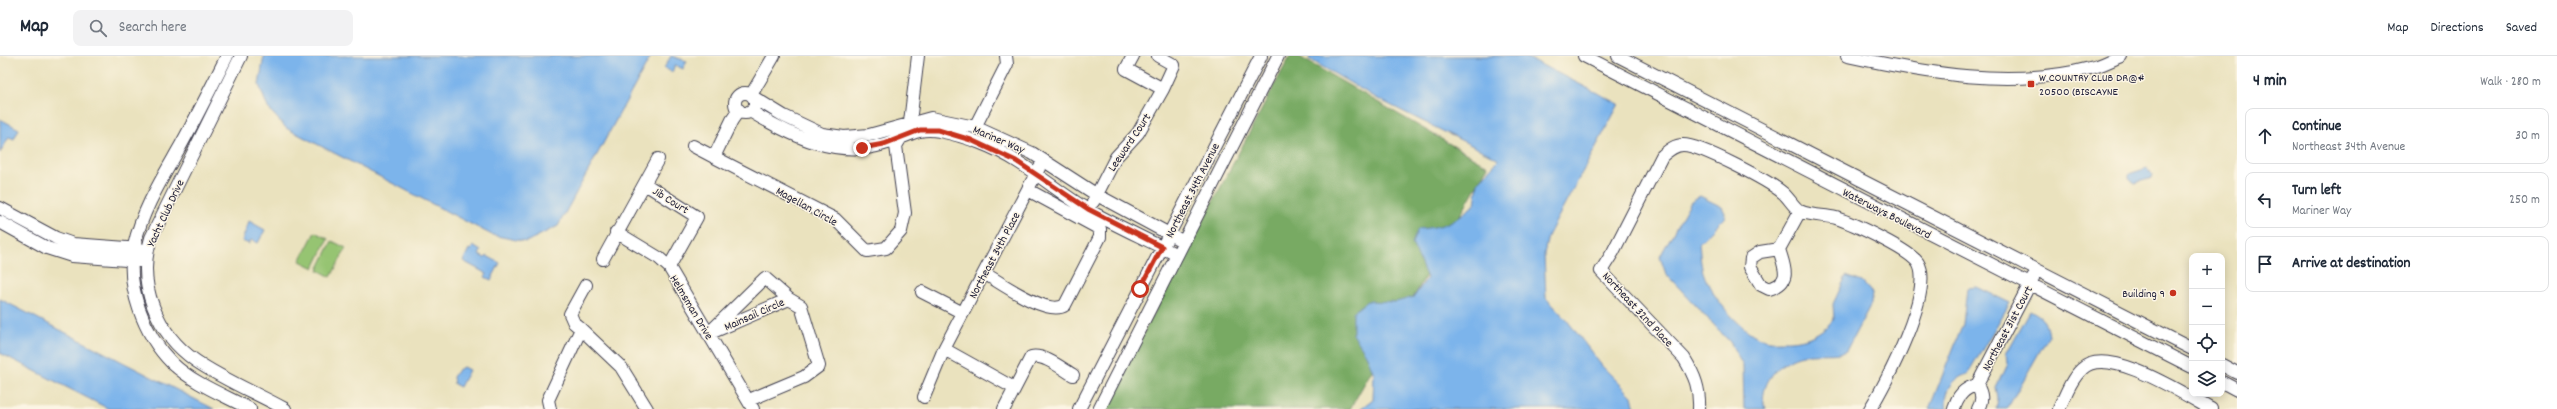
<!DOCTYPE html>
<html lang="en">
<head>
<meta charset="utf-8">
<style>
	body { margin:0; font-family:Dekko,sans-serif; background:#f2f2f3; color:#1f2937 }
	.controls { position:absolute; right:12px; bottom:12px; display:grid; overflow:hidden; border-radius:8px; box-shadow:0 2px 10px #0003 }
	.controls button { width:36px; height:36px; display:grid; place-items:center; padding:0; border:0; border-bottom:1px solid #e0e1e3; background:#fff; color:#1f2937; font:20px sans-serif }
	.stop { position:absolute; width:12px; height:12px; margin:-9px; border:3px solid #c8321e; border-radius:50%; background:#fff }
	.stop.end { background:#c8321e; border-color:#fff; box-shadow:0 1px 4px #0008 }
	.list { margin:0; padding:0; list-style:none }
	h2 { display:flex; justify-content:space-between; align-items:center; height:52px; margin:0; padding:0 16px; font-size:17px }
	h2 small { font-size:13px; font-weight:400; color:#747a83 }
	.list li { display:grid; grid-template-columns:26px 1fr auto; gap:12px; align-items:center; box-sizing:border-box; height:56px; margin:0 8px 8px; padding:0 8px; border:1px solid #e0e1e3; border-radius:8px }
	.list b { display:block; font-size:15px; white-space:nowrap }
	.list p { margin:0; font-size:13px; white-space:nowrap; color:#747a83 }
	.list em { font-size:13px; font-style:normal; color:#747a83 }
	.icon { flex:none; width:22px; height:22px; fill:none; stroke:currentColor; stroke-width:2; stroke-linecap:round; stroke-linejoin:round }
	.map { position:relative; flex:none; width:2237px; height:353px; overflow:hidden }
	header { display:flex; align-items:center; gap:24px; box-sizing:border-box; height:56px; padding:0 20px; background:#fff; border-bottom:1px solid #e0e1e3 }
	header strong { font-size:19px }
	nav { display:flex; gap:22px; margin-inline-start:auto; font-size:14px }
	.search { width:280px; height:36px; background:#f2f2f3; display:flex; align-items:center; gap:10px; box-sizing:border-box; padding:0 14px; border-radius:8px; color:#747a83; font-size:15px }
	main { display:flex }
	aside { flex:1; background:#fff }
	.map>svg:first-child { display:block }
</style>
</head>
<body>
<header>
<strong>Map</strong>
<div class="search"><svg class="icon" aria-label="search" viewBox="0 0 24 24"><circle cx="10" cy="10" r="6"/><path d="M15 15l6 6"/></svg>Search here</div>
<nav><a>Map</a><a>Directions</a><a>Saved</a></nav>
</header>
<main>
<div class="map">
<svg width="2237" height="353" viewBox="0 0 2237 353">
	<rect width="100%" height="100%" fill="#fcf5e5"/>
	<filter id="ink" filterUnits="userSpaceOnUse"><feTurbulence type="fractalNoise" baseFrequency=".025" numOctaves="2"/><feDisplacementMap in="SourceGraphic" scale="8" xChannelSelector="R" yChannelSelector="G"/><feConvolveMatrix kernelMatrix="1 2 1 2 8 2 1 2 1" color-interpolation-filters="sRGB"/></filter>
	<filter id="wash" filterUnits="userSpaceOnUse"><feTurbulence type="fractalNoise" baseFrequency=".012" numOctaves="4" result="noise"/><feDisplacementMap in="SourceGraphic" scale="16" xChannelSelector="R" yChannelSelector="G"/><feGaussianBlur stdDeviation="0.9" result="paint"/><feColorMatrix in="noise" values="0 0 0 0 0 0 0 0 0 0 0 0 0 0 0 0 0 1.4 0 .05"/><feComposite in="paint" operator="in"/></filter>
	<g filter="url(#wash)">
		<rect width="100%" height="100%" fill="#eae2be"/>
		<path fill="#96c472" stroke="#5c7356" d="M315 176 328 183 314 212 300 205Z
			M332 185 346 192 331 221 318 214Z"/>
		<path fill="#78aa64" stroke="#4d6650" d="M1290 0H1298L1488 110 1350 353H1103Z"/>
		<path fill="#7bb4eb" stroke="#4e6b93" d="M264 0H651L558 170 526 186 492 179 286 72 268 52 259 29Z
			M671 0 687 5 683 13 675 9 672 16 664 12Z
			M1310 0H1524L1619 48 1548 180 1544 198 1546 242 1566 263 1602 310 1632 340 1635 353H1360L1373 343 1374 318 1366 298 1353 278V256L1367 245 1396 246 1414 241 1427 222 1412 187 1418 173C1445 171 1454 166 1475 148L1478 127 1499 103 1378 43 1309 3Z
			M0 63 19 73 14 83 9 81 0 97Z
			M2147 112 2153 118 2152 122 2135 127 2129 122V118Z
			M1700 140 1722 151 1725 157 1724 162 1699 187C1700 195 1700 204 1702 212 1707 236 1739 274 1762 283 1767 286 1777 285 1783 285 1804 286 1820 279 1834 263L1833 248 1846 220 1862 226 1872 237 1871 248 1846 295C1838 300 1815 296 1803 299 1780 303 1757 329 1765 353H1744L1743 310 1730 286 1666 218 1660 201 1663 195 1691 145Z
			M249 165 265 174 258 187 251 184 249 188 242 185Z
			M473 190 481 195 479 199 485 202 487 200 500 207 491 224 485 221 487 218 463 205 469 193 471 194Z
			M1977 231 2010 247 1968 318C1952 322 1943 337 1947 353H1929L1963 268 1967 232Z
			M0 243 214 353H109L0 297Z
			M2030 255C2043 262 2047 266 2048 281L2007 353H1996L1998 343 1996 331 2007 308 2006 298Z
			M463 311 469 314 460 331 454 328 453 321 457 315Z"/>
	</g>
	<g filter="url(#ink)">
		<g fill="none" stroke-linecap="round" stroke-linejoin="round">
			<defs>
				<path id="minor" d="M227 0C212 30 197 60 181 89 163 121 142 154 134 190 125 230 144 279 172 307 194 328 224 339 250 353
					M241 0 151 182C136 228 157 278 196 305 224 324 256 337 285 353
					M1133 0 1126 13 1163 33 1174 9 1158 0
					M1584 0 2192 311
					M1618 0 2192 293
					M1847 0C1925 17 2011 33 2090 12 2101 10 2111 4 2121 0
					M735 47a10 10 0 1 1 20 0a10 10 0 1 1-20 0Z
					M751 39 774 0
					M753 41 784 60 822 78 844 81 869 79 931 62 975 71 1032 97 1097 139 1184 186
					M739 54 732 64 714 101 835 163 867 195 886 192 901 175 905 157 896 90 910 66 918 0
					M750 55C790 79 836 103 884 88 903 83 917 70 939 75 965 80 995 91 1018 106 1042 121 1063 139 1088 154 1117 170 1148 184 1177 199
					M975 71 1007 8 1006 0
					M693 90 714 101
					M645 128 697 161 669 211
					M1093 146 1116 101 1138 77 1163 33
					M0 152 56 182 73 188 140 193
					M0 166 47 192 72 200 140 205
					M616 176 659 202 669 211 753 353
					M1779 193C1784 211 1793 226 1769 233L1761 229 1750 211 1751 202 1760 196Z
					M1779 193 1800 155
					M603 203 658 103
					M984 217C1001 227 1048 261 1065 249L1100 181V173L1028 134
					M922 236 963 257
					M581 273 574 267 570 258 586 229
					M713 273 765 222 789 243
					M708 278 789 243 801 250 819 310 804 321 749 344
					M944 293 1014 332
					M2222 309 2237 317
					M2222 326 2237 334
					M1977 329C1982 338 1983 344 1978 353
					M924 341 944 293 1039 112
					M550 353 548 344 581 273 621 311 647 353
					M1004 353 1031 301C1044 298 1061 312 1073 319
					M1079 353 1261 0
					M1099 353 1278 0
					M1699 353C1700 333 1695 320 1684 302L1601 215 1613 196 1662 100C1668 95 1674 89 1683 89 1701 89 1769 125 1783 137 1789 142 1794 152 1800 155 1810 160 1825 159 1836 162 1852 167 1910 194 1918 207 1935 233 1886 328 1870 353
					M1954 353C1957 340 1964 332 1977 329L2033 222
					M2059 353C2065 340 2071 323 2082 313 2107 288 2185 339 2211 353"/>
			</defs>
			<use href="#minor" stroke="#403f4f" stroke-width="14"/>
			<use href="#minor" stroke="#fff" stroke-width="12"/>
		</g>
	</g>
	<g fill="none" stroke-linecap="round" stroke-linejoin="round" filter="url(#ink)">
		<path stroke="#c8321e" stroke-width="5" d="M862 92 884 88 920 74H938L971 84 1016 105 1088 153 1162 191 1140 233"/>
	</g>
	<g fill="#c8321e" stroke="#fcf5e5" stroke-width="1.5">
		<rect x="2027" y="24" width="8" height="8" rx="2"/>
		<circle cx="2173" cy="237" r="4"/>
	</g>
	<g text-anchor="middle" stroke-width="3" stroke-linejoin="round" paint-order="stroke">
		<g font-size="12" fill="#22223b" stroke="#fcf5e5" text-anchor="start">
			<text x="2039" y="25">W COUNTRY CLUB DR@#<tspan x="2039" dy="14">20500 (BISCAYNE</tspan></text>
			<text x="2165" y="241" text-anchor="end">Building 9</text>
		</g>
		<g font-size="12" fill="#22223b" stroke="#fcf5e5">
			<text transform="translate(999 83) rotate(23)" y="4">Mariner Way</text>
			<text transform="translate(1129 86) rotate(-56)" y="4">Leeward Court</text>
			<text transform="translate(1192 134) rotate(-63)" y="4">Northeast 34th Avenue</text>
			<text transform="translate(671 144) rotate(32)" y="4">Jib Court</text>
			<text transform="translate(807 150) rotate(29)" y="4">Magellan Circle</text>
			<text transform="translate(165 157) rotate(-65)" y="4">Yacht Club Drive</text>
			<text transform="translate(1887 157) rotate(27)" y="4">Waterways Boulevard</text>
			<text transform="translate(994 199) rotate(-62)" y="4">Northeast 34th Place</text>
			<text transform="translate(692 251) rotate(59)" y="4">Helmsman Drive</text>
			<text transform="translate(1638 253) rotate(47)" y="4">Northeast 32nd Place</text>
			<text transform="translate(754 258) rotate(-24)" y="4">Mainsail Circle</text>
			<text transform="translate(2007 272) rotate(-62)" y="4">Northeast 31st Court</text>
		</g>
	</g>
</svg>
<div class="controls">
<button>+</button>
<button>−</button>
<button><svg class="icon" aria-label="locate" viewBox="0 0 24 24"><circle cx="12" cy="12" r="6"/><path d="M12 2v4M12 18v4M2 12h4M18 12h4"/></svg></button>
<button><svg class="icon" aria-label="layers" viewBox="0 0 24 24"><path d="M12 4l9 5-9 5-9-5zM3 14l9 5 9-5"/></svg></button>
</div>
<div class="stop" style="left:1140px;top:233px"></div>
<div class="stop end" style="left:862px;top:92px"></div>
</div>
<aside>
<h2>4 min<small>Walk · 280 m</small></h2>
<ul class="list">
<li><svg class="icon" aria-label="ahead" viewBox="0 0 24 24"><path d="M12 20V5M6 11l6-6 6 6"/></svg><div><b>Continue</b><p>Northeast 34th Avenue</p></div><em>30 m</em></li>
<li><svg class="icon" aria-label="left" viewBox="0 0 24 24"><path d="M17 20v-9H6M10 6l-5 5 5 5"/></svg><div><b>Turn left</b><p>Mariner Way</p></div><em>250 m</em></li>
<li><svg class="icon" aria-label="arrive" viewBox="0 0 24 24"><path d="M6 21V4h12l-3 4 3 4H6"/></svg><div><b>Arrive at destination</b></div></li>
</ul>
</aside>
</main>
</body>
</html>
